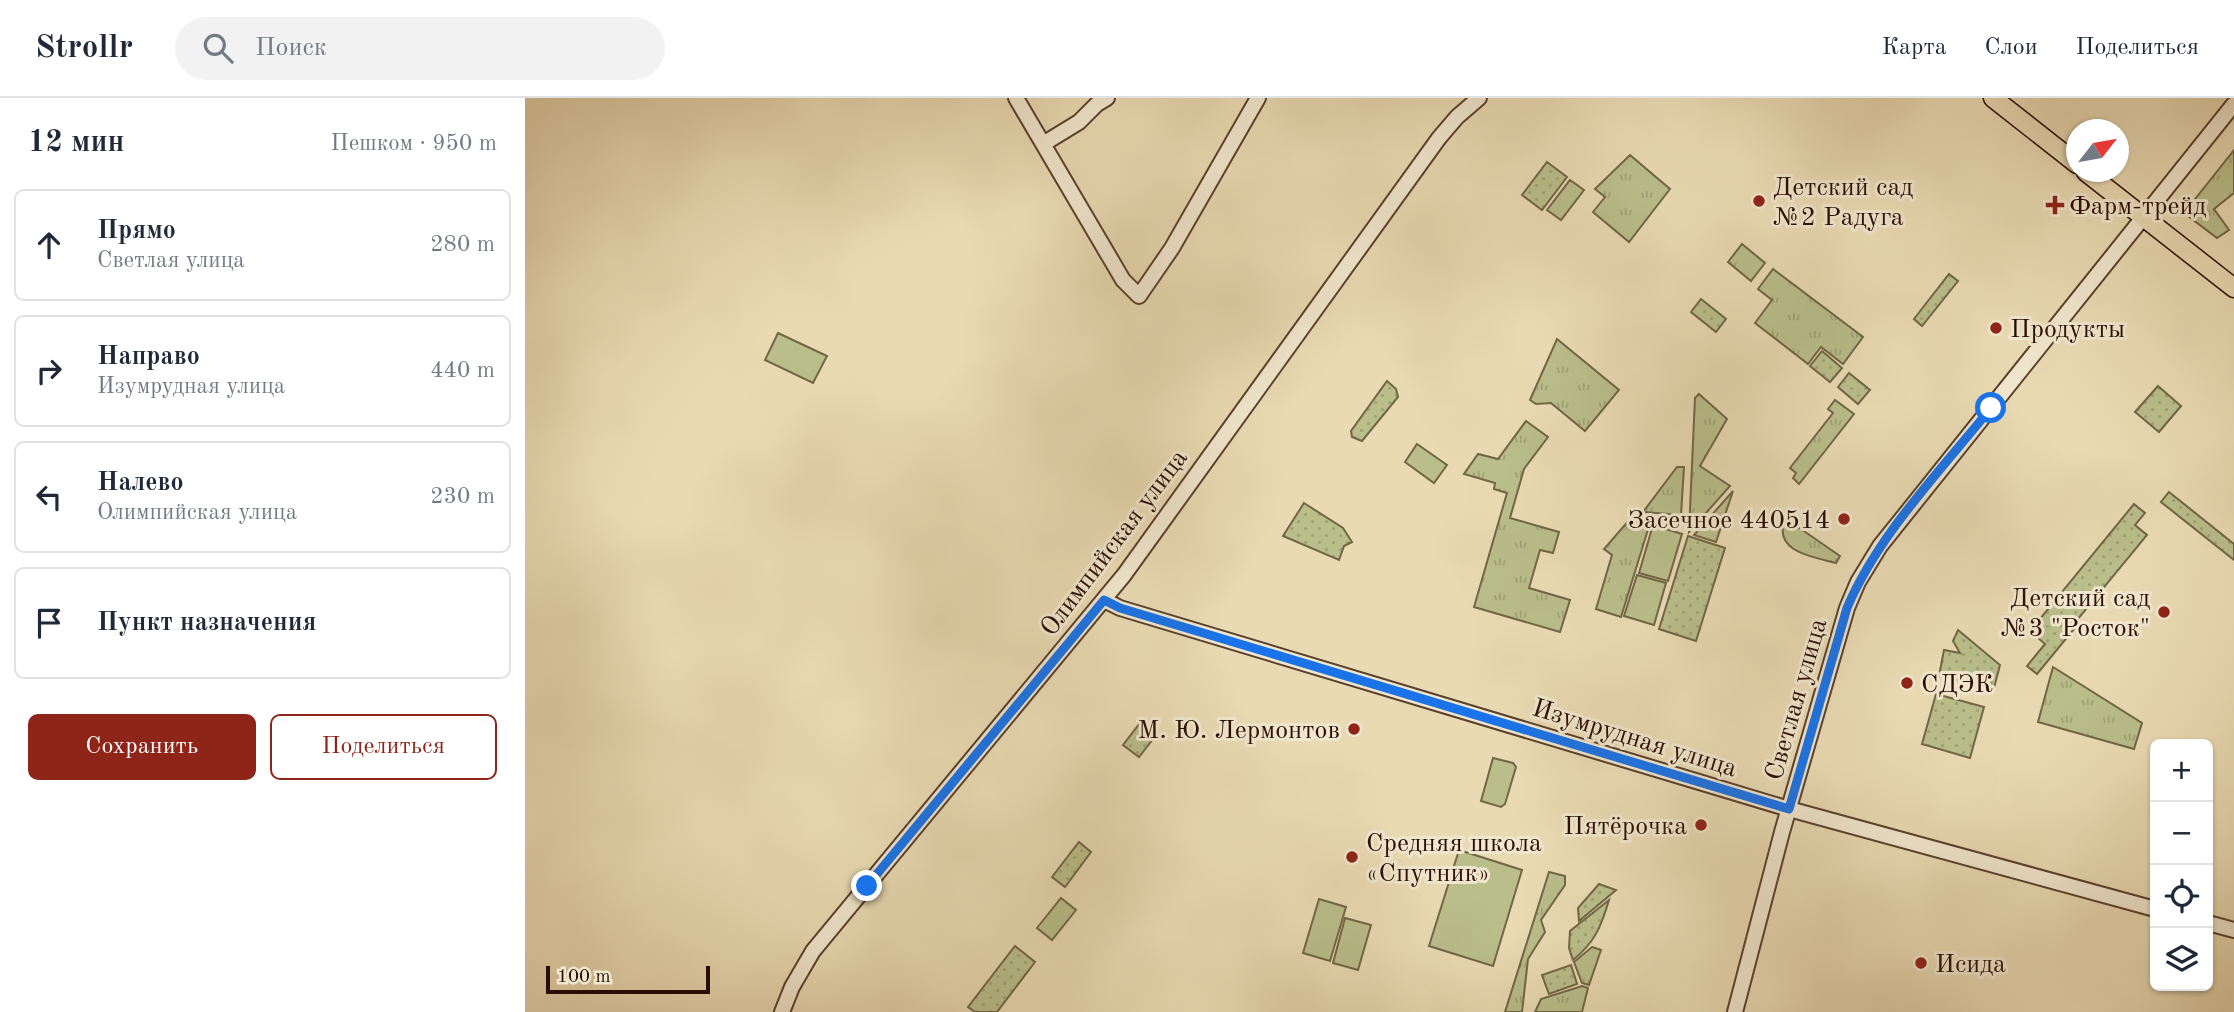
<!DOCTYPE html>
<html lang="ru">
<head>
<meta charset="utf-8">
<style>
	body { margin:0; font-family:"Old Standard TT",serif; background:#f2f2f3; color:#1f2937 }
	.controls { position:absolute; right:21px; bottom:21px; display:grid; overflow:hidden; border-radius:10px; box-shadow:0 2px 5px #0004 }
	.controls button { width:63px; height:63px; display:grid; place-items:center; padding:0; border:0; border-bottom:2px solid #e0e1e3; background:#fff; color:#1f2937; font:35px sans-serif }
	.compass { position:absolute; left:1541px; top:21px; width:63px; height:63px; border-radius:50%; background:#fff; box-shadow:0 2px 5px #0004; rotate:59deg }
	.scale { position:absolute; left:21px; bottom:18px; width:164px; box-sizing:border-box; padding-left:7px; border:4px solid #2a0d00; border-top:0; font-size:19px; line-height:24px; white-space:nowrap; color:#2a0d00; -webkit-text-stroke:5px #f1e7ce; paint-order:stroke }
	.stop { position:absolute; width:21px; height:21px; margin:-16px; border:5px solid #1a73e8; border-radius:50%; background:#fff }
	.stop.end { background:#1a73e8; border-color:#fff; box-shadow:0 2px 7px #0008 }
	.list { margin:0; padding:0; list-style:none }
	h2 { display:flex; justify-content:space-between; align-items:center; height:91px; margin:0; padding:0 28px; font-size:30px }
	h2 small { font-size:23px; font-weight:400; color:#747a83 }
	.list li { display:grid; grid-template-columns:46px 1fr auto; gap:21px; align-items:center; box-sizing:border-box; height:112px; margin:0 14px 14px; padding:0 14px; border:2px solid #e0e1e3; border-radius:10px }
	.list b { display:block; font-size:26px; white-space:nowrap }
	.list p { margin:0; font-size:23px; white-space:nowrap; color:#747a83 }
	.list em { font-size:23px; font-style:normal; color:#747a83 }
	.actions { display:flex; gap:14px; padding:21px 28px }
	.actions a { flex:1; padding:16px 0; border:2px solid #8f2418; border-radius:10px; text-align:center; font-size:24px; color:#8f2418 }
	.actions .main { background:#8f2418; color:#fff }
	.icon { flex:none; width:38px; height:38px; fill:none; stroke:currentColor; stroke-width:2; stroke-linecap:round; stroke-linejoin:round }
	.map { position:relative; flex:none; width:1709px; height:914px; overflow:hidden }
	header { display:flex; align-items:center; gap:42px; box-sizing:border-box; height:98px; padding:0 35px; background:#fff; border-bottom:2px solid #e0e1e3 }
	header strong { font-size:33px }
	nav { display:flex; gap:38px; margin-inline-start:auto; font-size:24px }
	.search { width:490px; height:63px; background:#f2f2f3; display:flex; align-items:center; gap:18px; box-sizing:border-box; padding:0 24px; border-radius:38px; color:#747a83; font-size:26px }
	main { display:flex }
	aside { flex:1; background:#fff }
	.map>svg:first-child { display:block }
</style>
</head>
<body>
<header>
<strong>Strollr</strong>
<div class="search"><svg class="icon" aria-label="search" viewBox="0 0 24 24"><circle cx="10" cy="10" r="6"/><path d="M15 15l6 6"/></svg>Поиск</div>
<nav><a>Карта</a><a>Слои</a><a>Поделиться</a></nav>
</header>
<main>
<aside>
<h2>12 мин<small>Пешком · 950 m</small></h2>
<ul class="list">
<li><svg class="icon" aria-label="ahead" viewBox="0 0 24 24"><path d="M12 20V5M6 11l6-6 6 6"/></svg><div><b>Прямо</b><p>Светлая улица</p></div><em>280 m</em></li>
<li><svg class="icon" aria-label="right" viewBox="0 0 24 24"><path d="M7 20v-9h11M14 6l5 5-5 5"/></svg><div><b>Направо</b><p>Изумрудная улица</p></div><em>440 m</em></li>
<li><svg class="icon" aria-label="left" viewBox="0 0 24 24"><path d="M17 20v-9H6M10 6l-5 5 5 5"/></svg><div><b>Налево</b><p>Олимпийская улица</p></div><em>230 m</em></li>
<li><svg class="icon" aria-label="arrive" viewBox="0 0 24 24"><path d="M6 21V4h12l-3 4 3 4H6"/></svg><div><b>Пункт назначения</b></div></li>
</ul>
<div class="actions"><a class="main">Сохранить</a><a>Поделиться</a></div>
</aside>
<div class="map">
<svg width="1709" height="914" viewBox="0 0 1709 914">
	<defs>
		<pattern id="grass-tufts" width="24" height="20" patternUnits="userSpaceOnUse" patternTransform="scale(1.75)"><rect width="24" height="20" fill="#b9be8b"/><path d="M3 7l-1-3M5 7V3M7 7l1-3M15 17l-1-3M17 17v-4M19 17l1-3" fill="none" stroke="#9fa276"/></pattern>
		<pattern id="park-dots" width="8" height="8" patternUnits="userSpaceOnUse" patternTransform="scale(1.75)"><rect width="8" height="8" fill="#b9be8b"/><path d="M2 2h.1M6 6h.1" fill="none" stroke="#9fa276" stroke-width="1.8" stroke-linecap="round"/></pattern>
	</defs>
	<rect width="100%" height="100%" fill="#e9dab3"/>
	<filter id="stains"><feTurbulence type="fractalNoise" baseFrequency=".00286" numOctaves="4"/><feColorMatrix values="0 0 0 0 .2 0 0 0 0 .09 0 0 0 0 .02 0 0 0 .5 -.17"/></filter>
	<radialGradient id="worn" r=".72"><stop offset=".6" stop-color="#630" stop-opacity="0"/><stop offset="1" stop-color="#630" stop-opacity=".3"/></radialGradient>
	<path fill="url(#grass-tufts)" stroke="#726646" stroke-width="2" d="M1709 52V95L1689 111 1704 132 1692 140 1659 115Z
		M1105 57 1145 91 1104 144 1068 114 1080 99 1070 91Z
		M1217 146 1240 165 1226 183 1203 164Z
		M1248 171 1338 239 1318 266 1296 249 1283 266 1230 225 1247 202 1233 191Z
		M1032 241 1094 292 1060 333 1026 305 1011 306 1005 302Z
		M1174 296 1202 321 1175 368 1205 388 1164 434 1170 300Z
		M1310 302 1329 316 1274 386 1268 380 1271 375 1265 370 1308 315 1303 311Z
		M1001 323 1023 339 999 371 985 420 1034 434 1028 455 1015 452 1004 490 1045 502 1035 534 949 509 982 395 969 391 970 385 939 376 953 356 973 361Z
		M1152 369H1159L1156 417 1118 414Z
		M1208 393 1191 444 1169 437Z
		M1106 420 1125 425 1096 519 1071 511 1087 457 1079 451Z
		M1260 420 1315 458 1311 465C1288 459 1247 454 1260 420Z
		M1528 569 1617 625 1609 651 1513 624Z
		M1024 774 1040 778V787L1016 822 1020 834 1003 861 997 914H980Z
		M1067 849 1076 852 1064 887 1057 885 1049 864Z
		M1057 888 1063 890 1057 914H1010L1016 901Z"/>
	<path fill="url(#park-dots)" stroke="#726646" stroke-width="2" d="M1022 64 1042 79 1017 112 997 97Z
		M1424 176 1433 183 1397 228 1389 221Z
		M1176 201 1201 221 1191 234 1166 214Z
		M1297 253 1317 270 1305 284 1285 268Z
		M1324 275 1345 292 1333 306 1313 289Z
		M862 283 871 291 873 299 837 343 827 339 826 333Z
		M1633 288 1656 308 1634 334 1610 314Z
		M1644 394 1709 446V462L1636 404Z
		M779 405 818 430 827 444 819 448 814 462 758 438Z
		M1609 406 1620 415 1610 427 1622 437 1552 522 1554 525 1512 576 1502 568 1520 546 1505 533Z
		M1163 438 1200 450 1171 543 1134 531Z
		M1433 532 1475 567 1469 590 1414 578 1419 552 1435 555 1428 543Z
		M1411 596 1459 609 1445 660 1397 646Z
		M615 625 631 637 614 659 598 647Z
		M554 744 566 754 540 789 527 779Z
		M1074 786 1091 792 1054 823 1053 810Z
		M1084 802C1076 829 1070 844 1048 862L1044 850 1045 833Z
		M490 848 510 864 472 914H450L443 909Z
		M1046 867 1052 886 1024 896 1017 877Z"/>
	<path fill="#b9be8b" stroke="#726646" stroke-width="2" d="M1045 82 1059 92 1036 122 1022 112Z
		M253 235 302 258 288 285 240 262Z
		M892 346 922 367 909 385 880 364Z
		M1128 427 1157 436 1143 483 1114 475Z
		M1112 477 1141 485 1129 527 1099 518Z
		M968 660 988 665 991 669 980 706 976 709 956 703Z
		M934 752 997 772 968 868 904 848Z
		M536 800 551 812 527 842 512 830Z
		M794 801 821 809 805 863 778 855Z
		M820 820 846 827 833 872 808 865Z"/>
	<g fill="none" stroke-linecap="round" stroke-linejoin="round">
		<defs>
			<path id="minor" d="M491 0 598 182 614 198 647 150 733 0
				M518 46 554 24 572 6 582 0
				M579 502 595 510 1264 711 1630 811
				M1683 825 1709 832
				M257 914 267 889 288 853 599 477 914 40 932 19 954 0
				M1210 914 1257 734 1322 510 1333 484 1355 448 1709 6"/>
			<path id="major" d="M1468 0 1552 66
				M1561 74 1709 190"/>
		</defs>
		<use href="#minor" stroke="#5a402d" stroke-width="18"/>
		<use href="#major" stroke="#2a0d00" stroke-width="21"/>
		<use href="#minor" stroke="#f1e7ce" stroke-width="14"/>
		<use href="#major" stroke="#e9dab3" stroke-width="18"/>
	</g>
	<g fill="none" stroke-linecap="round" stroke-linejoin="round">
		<path stroke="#1a73e8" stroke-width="9" d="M342 788 579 502 595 510 1264 711 1322 510C1353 437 1416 372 1466 310"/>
	</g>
	<g fill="#8f2418" stroke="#f1e7ce" stroke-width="2.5">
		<circle cx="1234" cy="103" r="7"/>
		<path d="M1526.5 96.5h7v7h7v7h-7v7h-7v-7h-7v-7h7z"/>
		<circle cx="1471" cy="230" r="7"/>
		<circle cx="1319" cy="421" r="7"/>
		<circle cx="1639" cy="514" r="7"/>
		<circle cx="1382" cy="585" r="7"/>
		<circle cx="829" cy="631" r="7"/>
		<circle cx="1176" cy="727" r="7"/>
		<circle cx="827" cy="759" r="7"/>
		<circle cx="1396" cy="865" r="7"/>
	</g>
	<g text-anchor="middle" stroke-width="6" stroke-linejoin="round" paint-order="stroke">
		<g font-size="26" fill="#2a0d00" stroke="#f1e7ce" text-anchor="start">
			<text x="1248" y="97">Детский сад<tspan x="1248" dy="30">№2 Радуга</tspan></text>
			<text x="1544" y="116">Фарм-трейд</text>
			<text x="1485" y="239">Продукты</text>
			<text x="1305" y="430" text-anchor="end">Засечное 440514</text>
			<text x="1625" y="508" text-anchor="end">Детский сад<tspan x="1625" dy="30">№3 "Росток"</tspan></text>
			<text x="1396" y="594">СДЭК</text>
			<text x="815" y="640" text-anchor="end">М. Ю. Лермонтов</text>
			<text x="1162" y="736" text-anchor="end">Пятёрочка</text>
			<text x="841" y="753">Средняя школа<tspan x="841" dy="30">«Спутник»</tspan></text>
			<text x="1410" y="874">Исида</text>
		</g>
		<g font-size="26" fill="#2a0d00" stroke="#f1e7ce">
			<text transform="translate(588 444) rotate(-53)" y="9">Олимпийская улица</text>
			<text transform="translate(1270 601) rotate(-74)" y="9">Светлая улица</text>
			<text transform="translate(1110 639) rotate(17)" y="9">Изумрудная улица</text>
		</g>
	</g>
	<rect width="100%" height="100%" filter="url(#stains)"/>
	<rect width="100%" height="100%" fill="url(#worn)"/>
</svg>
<div class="controls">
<button>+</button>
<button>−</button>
<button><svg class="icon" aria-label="locate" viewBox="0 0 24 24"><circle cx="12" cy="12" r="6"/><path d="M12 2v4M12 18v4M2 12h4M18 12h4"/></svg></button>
<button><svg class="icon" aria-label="layers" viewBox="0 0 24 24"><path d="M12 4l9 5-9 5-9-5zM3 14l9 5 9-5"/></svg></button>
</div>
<svg class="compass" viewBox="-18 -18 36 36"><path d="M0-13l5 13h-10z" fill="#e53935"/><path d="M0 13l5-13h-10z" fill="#747a83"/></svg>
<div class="scale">100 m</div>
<div class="stop" style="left:1466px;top:310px"></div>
<div class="stop end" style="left:342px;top:788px"></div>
</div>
</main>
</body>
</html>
